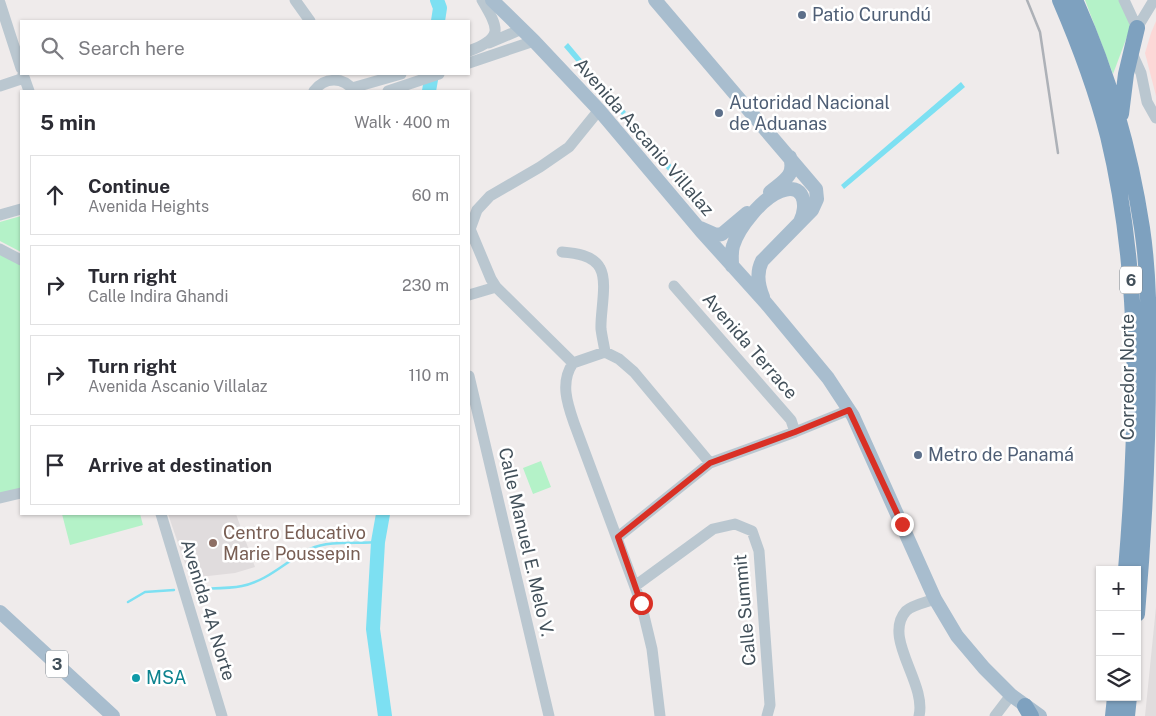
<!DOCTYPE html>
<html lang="en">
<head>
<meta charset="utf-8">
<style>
	body { margin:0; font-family:"Public Sans",sans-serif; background:#f2f2f3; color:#2b2b33 }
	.controls { position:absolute; right:15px; bottom:15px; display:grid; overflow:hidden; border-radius:0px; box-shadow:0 1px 4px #0004 }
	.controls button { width:45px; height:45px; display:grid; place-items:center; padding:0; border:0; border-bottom:1px solid #e1e1e2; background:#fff; color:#2b2b33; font:25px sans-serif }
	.stop { position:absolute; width:15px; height:15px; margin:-11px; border:4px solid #d93025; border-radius:50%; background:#fff }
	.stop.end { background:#d93025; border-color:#fff; box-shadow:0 1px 5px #0008 }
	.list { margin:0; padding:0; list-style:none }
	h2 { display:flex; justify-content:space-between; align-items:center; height:65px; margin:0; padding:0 20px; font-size:21px }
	h2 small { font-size:16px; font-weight:400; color:#7c7c81 }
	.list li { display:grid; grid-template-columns:32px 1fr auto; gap:15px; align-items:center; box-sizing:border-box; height:80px; margin:0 10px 10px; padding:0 10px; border:1px solid #e1e1e2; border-radius:0px }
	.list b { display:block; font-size:19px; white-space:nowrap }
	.list p { margin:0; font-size:16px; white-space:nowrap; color:#7c7c81 }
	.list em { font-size:16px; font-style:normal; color:#7c7c81 }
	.icon { flex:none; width:28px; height:28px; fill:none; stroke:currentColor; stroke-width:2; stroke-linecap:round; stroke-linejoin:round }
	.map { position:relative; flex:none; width:1156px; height:716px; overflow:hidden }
	.search { position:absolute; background:#fff; box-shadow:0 1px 4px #0004; left:20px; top:20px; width:450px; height:55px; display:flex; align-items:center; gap:12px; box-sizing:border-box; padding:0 18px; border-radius:0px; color:#7c7c81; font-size:19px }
	.panel { position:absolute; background:#fff; box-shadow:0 1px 4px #0004; left:20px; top:90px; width:450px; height:425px; border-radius:0px }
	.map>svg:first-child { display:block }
</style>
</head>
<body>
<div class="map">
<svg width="1156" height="716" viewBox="0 0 1156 716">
	<rect width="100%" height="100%" fill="#efebeb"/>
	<path fill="#e0dcdd" d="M168 514H236L255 567 235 573 190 578Z
		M1156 607V716H1145Z"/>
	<path fill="#fcd8d7" d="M1156 21V96L1145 53 1151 33Z"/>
	<path fill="#b4f2c8" d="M1085 0H1119L1131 26 1113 74Z
		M21 216V252L0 241V222Z
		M0 249 21 260V493L0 498Z
		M541 461 551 487 533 494 523 468Z
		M62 514H140L143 525 70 545Z"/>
	<path fill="#7de0f2" d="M568 43 626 112 622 115 564 47Z
		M961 82 965 87 844 189 841 185Z
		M655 145 690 188 686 192 650 149Z"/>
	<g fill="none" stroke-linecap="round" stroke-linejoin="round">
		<path stroke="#7de0f2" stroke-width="2.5" d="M195 589C210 588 227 589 242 586 268 581 287 560 310 549 330 540 357 544 378 542
			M128 602 145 592 174 590"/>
		<path stroke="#7de0f2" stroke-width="14" d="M437 0 440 8 438 21
			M429 91 432 74
			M383 514 378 542 373 629 385 716"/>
		<path stroke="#bac7d0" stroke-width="11" d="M295 0 310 21
			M1124 0 1137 28
			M0 3 21 68
			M1137 28 1154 0
			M489 43 522 29
			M469 51C504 38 499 29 482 0
			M1131 51 1141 73 1147 102 1156 118
			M469 63 534 41
			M23 74 29 91
			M0 86 24 78
			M352 88 401 74
			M314 91C324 77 343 76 354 91
			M388 91 439 74
			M0 215 21 209
			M470 229 491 279 496 287 573 363
			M469 232 477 210 490 196 540 167 569 147 599 110
			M0 249 21 260
			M562 252C575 253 593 255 600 268 608 282 600 313 601 329 602 337 604 345 605 352
			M674 286 791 420 795 432
			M469 295 496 287
			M573 363C560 382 567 403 574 423L641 603 652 649 660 716
			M573 363 605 352 619 359 634 372 710 463
			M469 376 549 716
			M0 498 21 493
			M161 514 222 716
			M618 537 710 463 795 432 849 410
			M635 586 713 529 735 524 752 531 759 551 770 705 767 716
			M919 716C927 683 882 638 906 611 912 605 927 602 935 599
			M995 716 1011 695"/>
		<path stroke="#a8bdce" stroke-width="14" d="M492 0 534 41 599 110 701 231 765 302 828 378 853 416 935 599 957 636 984 668 1011 695 1040 716
			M655 0 816 189 817 199 812 210 762 261C756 273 758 285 763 297
			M770 192C783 181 796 176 790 157
			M700 228 716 235 722 234 747 213
			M732 266C732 259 731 252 733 246 738 228 762 198 781 191 803 182 809 204 800 222
			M0 612 113 716"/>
		<path stroke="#7ea1bf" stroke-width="16" d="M1060 0C1079 44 1096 89 1108 136 1142 277 1138 426 1126 570
			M1075 0C1108 73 1130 149 1142 228 1149 275 1149 321 1148 368 1148 450 1144 532 1137 614
			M1121 114 1126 74 1137 28
			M1025 706 1031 716
			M1113 716 1115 697
			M1127 716 1129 697"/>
		<path stroke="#adb1b7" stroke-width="2.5" d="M1027 0 1040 32 1058 153"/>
	</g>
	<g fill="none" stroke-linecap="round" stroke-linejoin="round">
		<path stroke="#d93025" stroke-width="6" d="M641 603 618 537 710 463 795 432 849 410 902 524"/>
	</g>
	<g fill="#5c6f8a" stroke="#fff" stroke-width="2">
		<circle cx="802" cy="15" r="5"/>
		<circle cx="719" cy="113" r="5"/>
		<circle cx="918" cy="455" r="5"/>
	</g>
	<circle fill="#8d6e63" stroke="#fff" stroke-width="2" cx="213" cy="543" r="5"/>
	<circle fill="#0f9aa8" stroke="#fff" stroke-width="2" cx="136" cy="678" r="5"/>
	<g text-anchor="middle" stroke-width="5" stroke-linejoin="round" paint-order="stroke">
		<g fill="#fff" stroke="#7b848c" stroke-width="1">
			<rect x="1120" y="266.5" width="22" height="27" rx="4"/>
			<rect x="46" y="650.5" width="22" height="27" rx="4"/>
		</g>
		<g font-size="16" font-weight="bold" fill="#42505a">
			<text x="1131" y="286">6</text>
			<text x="57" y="670">3</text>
		</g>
		<g font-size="18" fill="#4e5e75" stroke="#fff" text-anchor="start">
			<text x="812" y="21">Patio Curundú</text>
			<text x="729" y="109">Autoridad Nacional<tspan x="729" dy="21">de Aduanas</tspan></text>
			<text x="928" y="461">Metro de Panamá</text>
		</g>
		<g font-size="18" fill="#42505a" stroke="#fff">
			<text transform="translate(644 137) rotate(49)" y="6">Avenida Ascanio Villalaz</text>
			<text transform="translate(750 346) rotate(49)" y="6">Avenida Terrace</text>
			<text transform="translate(1128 377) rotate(-90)" y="6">Corredor Norte</text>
			<text transform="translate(526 542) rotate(77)" y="6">Calle Manuel E. Melo V.</text>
			<text transform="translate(208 610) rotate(73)" y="6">Avenida 4A Norte</text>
			<text transform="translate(745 610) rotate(-95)" y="6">Calle Summit</text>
		</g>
		<g font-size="18" fill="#785e54" stroke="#fff" text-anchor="start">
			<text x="223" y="539">Centro Educativo<tspan x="223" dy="21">Marie Poussepin</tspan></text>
		</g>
		<g font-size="18" fill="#0d838f" stroke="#fff" text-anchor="start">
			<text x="146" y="684">MSA</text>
		</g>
	</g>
</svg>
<div class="controls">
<button>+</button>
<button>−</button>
<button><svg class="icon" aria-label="layers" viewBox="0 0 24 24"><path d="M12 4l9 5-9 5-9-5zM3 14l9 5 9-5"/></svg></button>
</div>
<div class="stop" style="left:641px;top:603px"></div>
<div class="stop end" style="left:902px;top:524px"></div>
<div class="search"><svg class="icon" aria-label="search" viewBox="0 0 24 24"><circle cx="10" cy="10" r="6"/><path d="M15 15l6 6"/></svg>Search here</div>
<section class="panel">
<h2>5 min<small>Walk · 400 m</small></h2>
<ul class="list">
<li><svg class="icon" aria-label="ahead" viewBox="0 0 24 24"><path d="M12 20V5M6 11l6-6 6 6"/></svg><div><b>Continue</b><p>Avenida Heights</p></div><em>60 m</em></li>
<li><svg class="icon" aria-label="right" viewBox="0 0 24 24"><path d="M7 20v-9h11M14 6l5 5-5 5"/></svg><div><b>Turn right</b><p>Calle Indira Ghandi</p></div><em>230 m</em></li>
<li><svg class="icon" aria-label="right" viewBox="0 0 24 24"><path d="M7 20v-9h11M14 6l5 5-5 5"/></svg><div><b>Turn right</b><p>Avenida Ascanio Villalaz</p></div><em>110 m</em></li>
<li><svg class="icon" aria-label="arrive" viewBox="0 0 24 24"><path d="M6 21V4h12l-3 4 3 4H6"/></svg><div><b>Arrive at destination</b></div></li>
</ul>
</section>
</div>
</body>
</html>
